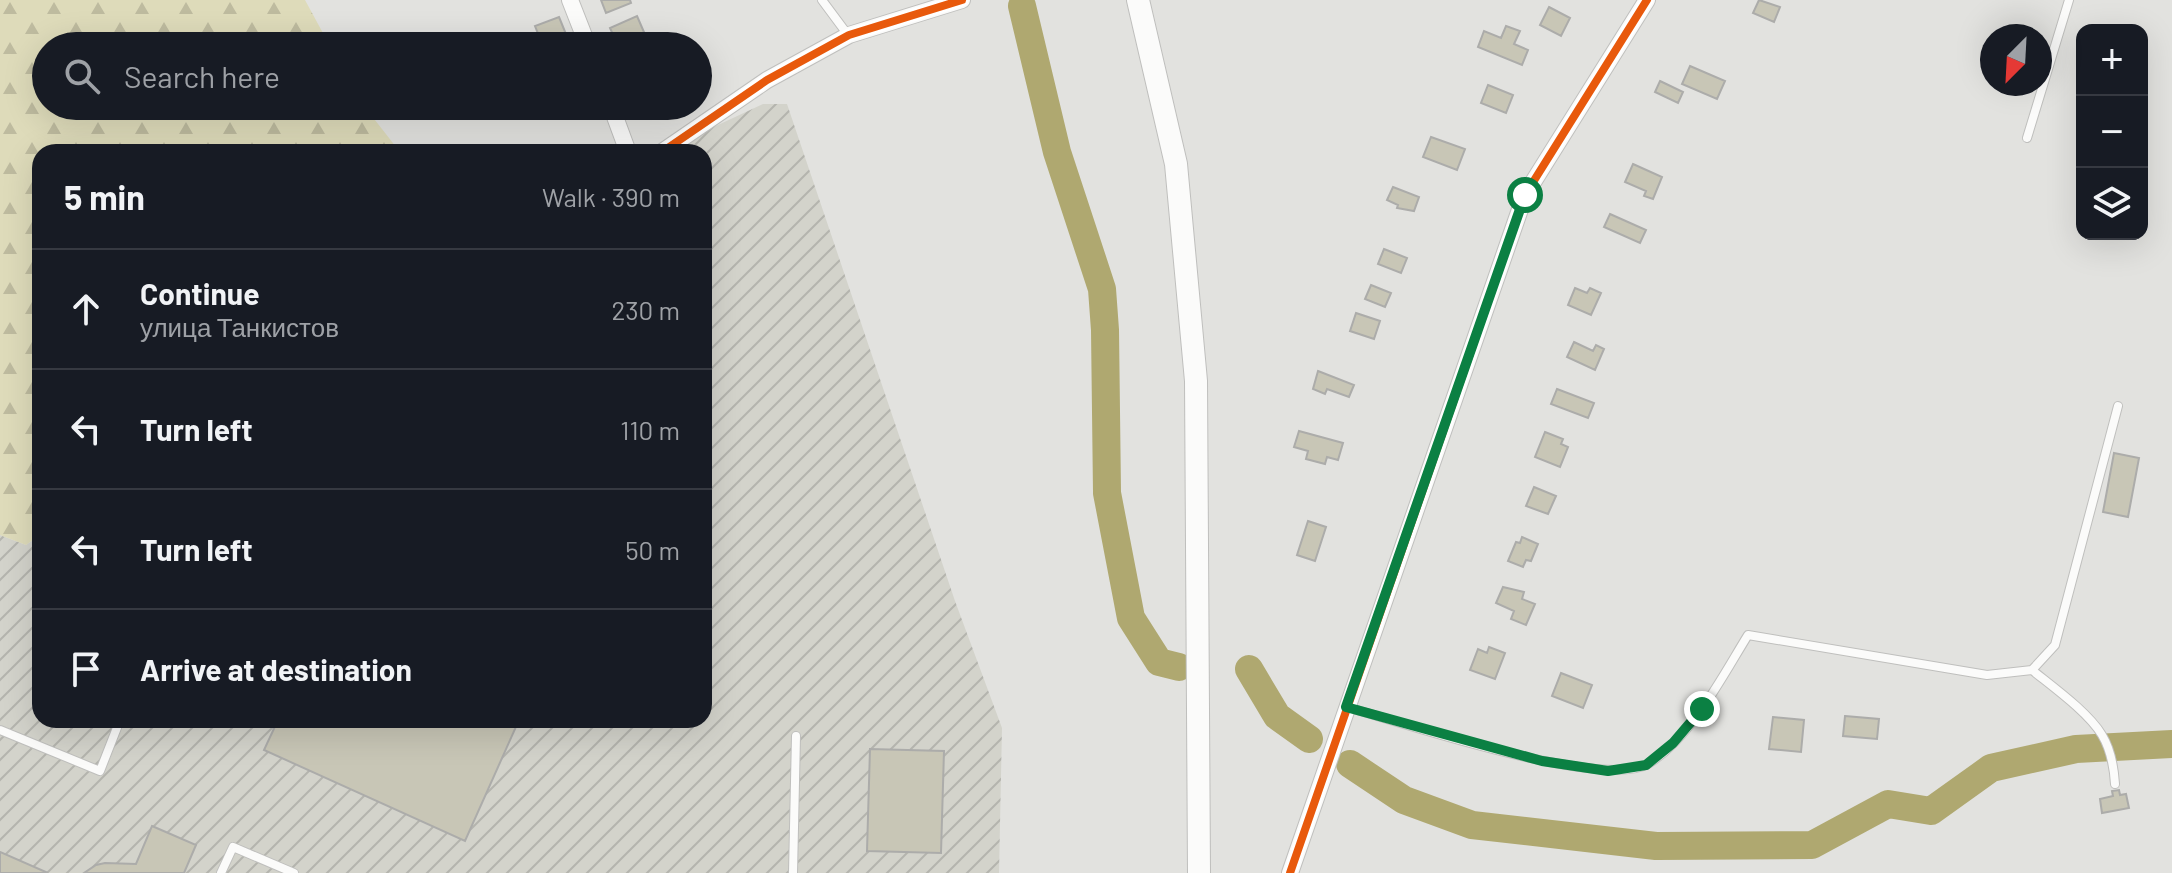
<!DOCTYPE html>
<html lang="en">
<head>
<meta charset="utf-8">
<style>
	body { margin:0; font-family:Barlow,sans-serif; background:#242831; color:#f1f3f6 }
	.controls { position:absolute; right:24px; top:24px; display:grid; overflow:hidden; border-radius:16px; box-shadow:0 8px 32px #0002 }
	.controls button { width:72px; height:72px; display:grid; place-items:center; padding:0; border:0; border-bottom:2px solid #363941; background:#171b24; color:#f1f3f6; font:40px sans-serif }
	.compass { position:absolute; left:1980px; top:24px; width:72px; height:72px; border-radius:50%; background:#171b24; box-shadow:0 8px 32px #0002; rotate:204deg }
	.stop { position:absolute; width:24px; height:24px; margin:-18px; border:6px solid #0b8043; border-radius:50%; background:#fff }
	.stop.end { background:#0b8043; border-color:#fff; box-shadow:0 2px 8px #0008 }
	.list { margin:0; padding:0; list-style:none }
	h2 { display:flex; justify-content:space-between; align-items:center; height:104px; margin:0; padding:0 32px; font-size:34px }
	h2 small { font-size:26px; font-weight:400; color:#9ea1a6 }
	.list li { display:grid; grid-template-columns:52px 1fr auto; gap:24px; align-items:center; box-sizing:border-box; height:120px; padding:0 32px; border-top:2px solid #363941 }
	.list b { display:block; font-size:30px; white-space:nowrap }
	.list p { margin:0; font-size:26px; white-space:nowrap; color:#9ea1a6 }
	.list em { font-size:26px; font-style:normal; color:#9ea1a6 }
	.icon { flex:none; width:44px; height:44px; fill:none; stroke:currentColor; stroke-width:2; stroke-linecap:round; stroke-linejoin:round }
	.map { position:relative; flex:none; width:2172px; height:873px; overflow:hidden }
	.search { position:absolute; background:#171b24; box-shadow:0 8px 32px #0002; left:32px; top:32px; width:680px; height:88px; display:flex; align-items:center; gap:20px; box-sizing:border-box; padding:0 28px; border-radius:44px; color:#9ea1a6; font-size:30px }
	.panel { position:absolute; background:#171b24; box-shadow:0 8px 32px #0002; left:32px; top:144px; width:680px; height:584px; border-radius:24px }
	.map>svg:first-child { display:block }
</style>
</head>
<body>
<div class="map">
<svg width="2172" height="873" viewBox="0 0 2172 873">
	<defs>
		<pattern id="industrial-furrows" width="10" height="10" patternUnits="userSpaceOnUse" patternTransform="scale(2)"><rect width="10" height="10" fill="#d3d3cb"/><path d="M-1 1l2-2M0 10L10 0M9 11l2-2" fill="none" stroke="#b4b4ae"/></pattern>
		<pattern id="forest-firs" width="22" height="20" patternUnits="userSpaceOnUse" patternTransform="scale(2)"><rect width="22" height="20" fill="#dedbba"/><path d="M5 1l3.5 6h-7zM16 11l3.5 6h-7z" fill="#bebb9f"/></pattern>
	</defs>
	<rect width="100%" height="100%" fill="#e2e2df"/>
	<path fill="url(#industrial-furrows)" d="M763 104H787L955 601 1002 728 999 873H0V535L26 545 40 535V720H704V152H660Z"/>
	<path fill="url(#forest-firs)" d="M0 0H305L330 46H46V106H364L400 152H40V535L26 545 0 535Z"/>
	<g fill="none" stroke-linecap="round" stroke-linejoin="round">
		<path stroke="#afa870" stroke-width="28" d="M1022 6 1057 152 1102 289 1105 330 1107 493 1131 618 1159 662 1179 667
			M1249 669 1277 716 1309 739
			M1350 764 1404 800 1472 825 1656 846 1812 845 1888 804 1931 811 1991 768 2076 749 2172 744"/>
	</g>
	<path fill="#c8c6b6" stroke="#acacaa" stroke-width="2" d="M601 0H630L631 3 606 13Z
		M1759 0 1780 7 1774 22 1753 13Z
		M1549 7 1570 18 1561 36 1540 25Z
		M637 16 650 46H618L610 28Z
		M559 17 568 39 555 46H543L535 26Z
		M1506 26 1520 31 1514 44 1528 50 1522 65 1478 47 1484 31 1501 38Z
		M1690 66 1725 81 1717 99 1682 84Z
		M1660 81 1683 92 1678 103 1655 92Z
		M1488 85 1513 95 1506 113 1481 103Z
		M1431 137 1465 149 1457 170 1423 157Z
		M1633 164 1662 177 1653 199 1644 196 1646 191 1625 182Z
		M1393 187 1419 197 1414 211 1397 208 1398 205 1387 200Z
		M1610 214 1646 230 1640 243 1604 227Z
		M1384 249 1407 258 1401 273 1378 264Z
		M1371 285 1391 293 1385 307 1365 299Z
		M1575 288 1587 293 1590 288 1601 293 1591 315 1568 305Z
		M1356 313 1380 321 1374 339 1350 331Z
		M1574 342 1593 351 1596 345 1604 349 1595 370 1567 357Z
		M1318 371 1354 385 1349 397 1327 389 1325 394 1313 389Z
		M1557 389 1594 403 1588 418 1551 404Z
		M1299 431 1343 443 1338 460 1327 457 1325 464 1306 459 1308 451 1294 447Z
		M1545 432 1563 439 1561 444 1568 447 1560 467 1535 457Z
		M2114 453 2139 458 2128 517 2103 512Z
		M1534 487 1556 496 1548 514 1526 506Z
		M1308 521 1326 527 1315 561 1297 555Z
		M1522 537 1538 544 1531 561 1526 560 1523 567 1508 561 1516 542 1520 543Z
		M1503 587 1524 592 1522 599 1535 604 1526 625 1511 619 1514 611 1496 603Z
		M1489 647 1505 653 1495 679 1470 670 1478 649 1487 653Z
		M1561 673 1592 685 1583 708 1552 696Z
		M1845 716 1879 719 1877 739 1843 736Z
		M1773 717 1804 720 1801 752 1769 749Z
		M278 720H519L465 841 264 750Z
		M870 749 944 751 941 853 867 851Z
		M2119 790 2120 795 2126 794 2129 808 2102 813 2100 799 2113 796 2112 791Z
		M152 826 196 845 184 873H84L96 865 105 863 136 864Z
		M0 852 48 873H0Z"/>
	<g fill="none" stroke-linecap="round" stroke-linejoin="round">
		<defs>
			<path id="service" d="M822 0 848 35
				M2027 138 2069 0
				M2032 670C2053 687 2088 712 2102 735 2111 750 2114 768 2115 784
				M1347 707C1403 723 1602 790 1648 764 1691 738 1722 677 1748 635L1987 675 2032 670 2055 645 2118 406
				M0 730 100 771 120 720
				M221 873 233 847 294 873
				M793 873 796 736"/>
			<path id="minor" d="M570 0 588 46
				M611 106 628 152
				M662 152 767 80 849 35 962 0
				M1290 873 1525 195 1647 0"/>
			<path id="secondary" d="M1138 0 1176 164 1196 381 1199 873"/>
		</defs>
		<use href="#service" stroke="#bfbfbd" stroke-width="10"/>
		<use href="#minor" stroke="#bfbfbd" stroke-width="18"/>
		<use href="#secondary" stroke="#bfbfbd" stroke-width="24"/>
		<use href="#service" stroke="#fbfbfa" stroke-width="8"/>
		<use href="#minor" stroke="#fbfbfa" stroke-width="16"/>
		<use href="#secondary" stroke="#fbfbfa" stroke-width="22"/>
		<defs>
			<path id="cycleway" d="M662 152 767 80 849 35 962 0
				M1290 873 1525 195 1647 0"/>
		</defs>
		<use href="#cycleway" stroke="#fff" stroke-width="13"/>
		<use href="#cycleway" stroke="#e8590c" stroke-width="8"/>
	</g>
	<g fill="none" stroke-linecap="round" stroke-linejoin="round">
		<path stroke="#0b8043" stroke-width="10" d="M1525 195 1346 707 1542 761 1608 771 1646 765 1673 743 1702 709"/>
	</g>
</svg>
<div class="controls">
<button>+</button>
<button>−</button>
<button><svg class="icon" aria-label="layers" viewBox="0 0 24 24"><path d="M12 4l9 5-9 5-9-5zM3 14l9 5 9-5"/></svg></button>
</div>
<svg class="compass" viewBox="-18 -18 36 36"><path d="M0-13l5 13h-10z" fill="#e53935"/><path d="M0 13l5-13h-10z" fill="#9ea1a6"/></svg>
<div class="stop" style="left:1525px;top:195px"></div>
<div class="stop end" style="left:1702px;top:709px"></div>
<div class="search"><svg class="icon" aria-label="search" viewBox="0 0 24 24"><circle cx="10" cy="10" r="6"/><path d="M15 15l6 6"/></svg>Search here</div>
<section class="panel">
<h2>5 min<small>Walk · 390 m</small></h2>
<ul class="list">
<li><svg class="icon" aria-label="ahead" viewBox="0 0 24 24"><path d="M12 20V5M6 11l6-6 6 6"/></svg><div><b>Continue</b><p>улица Танкистов</p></div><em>230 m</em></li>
<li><svg class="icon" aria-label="left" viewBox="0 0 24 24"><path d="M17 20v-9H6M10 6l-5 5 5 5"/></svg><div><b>Turn left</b></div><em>110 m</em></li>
<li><svg class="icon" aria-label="left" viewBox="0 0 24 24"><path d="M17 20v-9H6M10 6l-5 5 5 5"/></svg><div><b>Turn left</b></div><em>50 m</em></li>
<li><svg class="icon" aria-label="arrive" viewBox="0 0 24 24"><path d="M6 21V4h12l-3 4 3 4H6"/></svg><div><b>Arrive at destination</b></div></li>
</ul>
</section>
</div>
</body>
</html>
